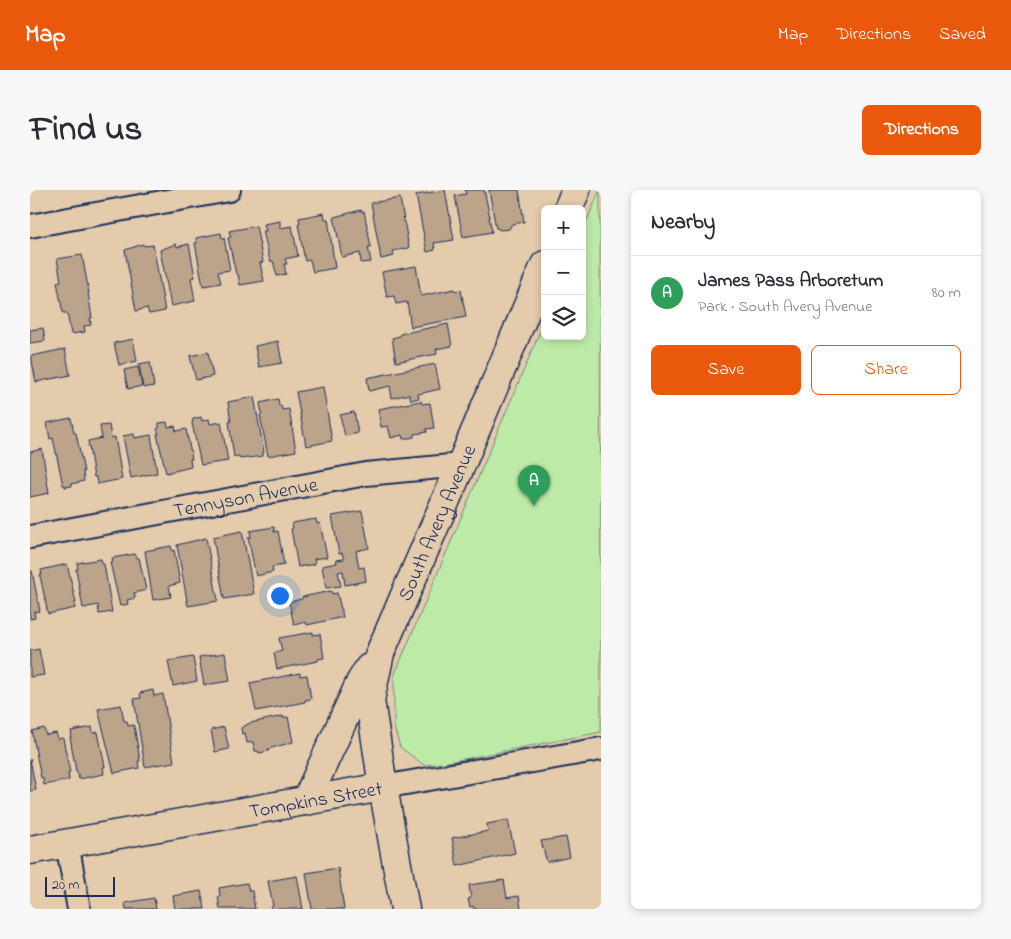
<!DOCTYPE html>
<html lang="en">
<head>
<meta charset="utf-8">
<style>
	body { margin:0; font-family:"Indie Flower",sans-serif; background:#f7f7f7; color:#2b2b33 }
	.controls { position:absolute; right:15px; top:15px; display:grid; overflow:hidden; border-radius:8px; box-shadow:0 2px 8px #0003 }
	.controls button { width:45px; height:45px; display:grid; place-items:center; padding:0; border:0; border-bottom:1px solid #e1e1e2; background:#fff; color:#2b2b33; font:25px sans-serif }
	.scale { position:absolute; left:15px; bottom:12px; width:70px; box-sizing:border-box; padding-left:5px; border:2px solid #1b2f5e; border-top:0; font-size:14px; line-height:18px; white-space:nowrap; color:#1b2f5e; -webkit-text-stroke:4px #e3cbab; paint-order:stroke }
	.you { position:absolute; left:249px; top:405px; width:18px; height:18px; margin:-12px; border:4px solid #fff; border-radius:50%; background:#1a73e8; box-shadow:0 0 0 8px #1a73e833 }
	.badge { display:grid; place-items:center; width:32px; height:32px; border-radius:50%; background:#ea580c; color:#fff; font-size:16px; font-weight:700 }
	.pin { position:absolute; translate:-50% -41px; filter:drop-shadow(0 1px 2px #0008) }
	.pin::after { content:''; position:absolute; top:26px; width:18px; height:15px; background:inherit; clip-path:polygon(0 0,100% 0,50% 100%) }
	.list { margin:0; padding:0; list-style:none }
	h2 { display:flex; justify-content:space-between; align-items:center; height:65px; margin:0; padding:0 20px; font-size:21px }
	h2 small { font-size:16px; font-weight:400; color:#7c7c81 }
	.list li { display:grid; grid-template-columns:32px 1fr auto; gap:15px; align-items:center; box-sizing:border-box; height:75px; padding:0 20px; border-top:1px solid #e1e1e2 }
	.list b { display:block; font-size:19px; white-space:nowrap }
	.list p { margin:0; font-size:16px; white-space:nowrap; color:#7c7c81 }
	.list em { font-size:16px; font-style:normal; color:#7c7c81 }
	.actions { display:flex; gap:10px; padding:15px 20px }
	.actions a { flex:1; padding:11px 0; border:1px solid #ea580c; border-radius:8px; text-align:center; font-size:18px; color:#ea580c }
	.actions .main { background:#ea580c; color:#fff }
	.icon { flex:none; width:28px; height:28px; fill:none; stroke:currentColor; stroke-width:2; stroke-linecap:round; stroke-linejoin:round }
	.map { position:relative; flex:none; width:571px; height:719px; overflow:hidden; border-radius:8px }
	header { display:flex; align-items:center; gap:30px; box-sizing:border-box; height:70px; padding:0 25px; background:#ea580c; color:#fff }
	header strong { font-size:24px }
	nav { display:flex; gap:28px; margin-inline-start:auto; font-size:18px }
	.intro { display:flex; align-items:center; justify-content:space-between; box-sizing:border-box; height:120px; padding:0 30px }
	h1 { margin:0; font-size:35px }
	.button { padding:12px 22px; border-radius:8px; background:#ea580c; color:#fff; font-size:18px; font-weight:700 }
	main { display:flex; gap:30px; padding:0 30px }
	aside { flex:1; background:#fff; border-radius:8px; box-shadow:0 2px 8px #0003 }
	.map>svg:first-child { display:block }
</style>
</head>
<body>
<header>
<strong>Map</strong>
<nav><a>Map</a><a>Directions</a><a>Saved</a></nav>
</header>
<div class="intro"><h1>Find us</h1><a class="button">Directions</a></div>
<main>
<div class="map">
<svg width="571" height="719" viewBox="0 0 571 719">
	<rect width="100%" height="100%" fill="#e3cbab"/>
	<filter id="ink" filterUnits="userSpaceOnUse"><feTurbulence type="fractalNoise" baseFrequency=".02" numOctaves="2"/><feDisplacementMap in="SourceGraphic" scale="10" xChannelSelector="R" yChannelSelector="G"/><feConvolveMatrix kernelMatrix="1 2 1 2 8 2 1 2 1" color-interpolation-filters="sRGB"/></filter>
	<g filter="url(#ink)">
		<path fill="#bdeaa7" stroke="#6c8c82" d="M570 0 571 542 413 573 394 575 370 557 364 537V486L515 130V146H552V42Z"/>
		<path fill="#bca48b" stroke="#1b2f5e" d="M415 0 424 50 404 53 405 60 397 62 386 5Z
			M435 0H454L460 27H459L462 42 433 47 425 6 436 4Z
			M459 0H489L494 32 482 34 479 39 471 40 466 38Z
			M370 8 379 58 363 61 364 66 351 69 341 13Z
			M331 20 332 22 334 21 341 57H338L341 72 331 73 330 63 312 67 304 27Z
			M294 23 295 29H298L305 78 283 82 280 70 275 71 268 34H270L269 28Z
			M250 31V38L262 36 268 66 255 69 257 74H254L256 84 247 86 243 71H240L233 41H236L234 34Z
			M226 36 233 72 230 73 234 91 210 95 208 84H206L198 48 201 47 199 41Z
			M191 43 192 48H194L200 80 188 82 191 93 173 96 165 53H167L166 48Z
			M113 54 114 56 123 55 135 121 119 124 117 118 106 121 95 60Z
			M146 54 147 57 159 54 165 87 161 88 165 111 141 116 130 60Z
			M52 65 59 103H58L62 128H60L61 135 54 136 55 142 41 144 37 123H33L27 92 31 91 27 69Z
			M386 76 391 106 424 99 425 101 431 100 436 127 381 137 377 112 366 114 364 106 357 107 352 82Z
			M418 134 422 156 406 159 407 164 366 172 362 148 370 146V144Z
			M13 138 15 151 0 153V140Z
			M103 149 107 171 89 175 84 153Z
			M248 151 252 173 229 177 225 156Z
			M35 159 40 185 6 192 1 166Z
			M178 162 183 186 166 190 160 166Z
			M120 172 124 196 113 198 109 174Z
			M405 174 410 199 388 204 389 208 381 210 379 204 362 208 360 196 339 201 337 188Z
			M108 177 112 196 98 199 94 180Z
			M293 197 302 251 276 256 266 202Z
			M224 207 234 262H233V266L210 269 209 266 204 267 199 232H201L198 212Z
			M248 209 249 216 251 215 252 220 259 219 266 261 238 266 230 225 232 224 230 213Z
			M391 211 392 214 400 213 404 238 396 239 397 242 384 244V247L373 249 372 245 361 248 358 236 351 237 348 219Z
			M324 222 328 243 315 246 310 225Z
			M171 227 172 231 179 229 180 234 191 232 198 271 171 275 162 233 163 229Z
			M41 228 44 243H46L54 282 53 281 54 291 41 294 42 296 35 297V295H33L23 248 20 249 17 233Z
			M137 232 138 237 145 236 146 241 156 239 162 269H160L161 277 136 283 127 244H129L127 239 129 238V233Z
			M79 235 81 248 85 247 92 289 67 294 66 287H64L58 251 72 248 70 236Z
			M104 244 105 248 121 245 127 283 101 288 93 246Z
			M12 259 19 303 0 307V262Z
			M332 321 339 358 326 361 329 378 334 377 336 391 315 395 313 381 308 382 311 396 296 398 292 376 307 373 306 370 314 369 312 363 309 364 302 326Z
			M286 329 287 334 290 333 297 367 284 369 285 374 268 377 261 339 263 338 262 333Z
			M244 337V342L248 341 254 375 242 377 243 382 226 386 218 347H221L220 341Z
			M212 341 224 404 194 409 183 347Z
			M176 348 188 411 158 416 147 355Z
			M141 356 142 361 144 360 150 393 139 396 141 407 123 410 115 361Z
			M105 364 107 368H109L116 400 104 403 105 408 97 410 98 414 90 416 80 372H83L82 368Z
			M71 369 72 374H74L82 422 69 424 68 415 53 418 46 379H48L47 373Z
			M37 374 46 413H44L45 418 18 424 10 385H12L11 380Z
			M0 381H2L10 421 4 422 5 428 0 429Z
			M301 401 302 404 307 403 313 427 277 435 276 432 264 435 259 412 272 409V407Z
			M283 442V445L290 444 294 468 288 469V471L247 479 244 463 252 461 249 448Z
			M9 459 14 485 0 487V461Z
			M195 463 200 491 174 495 169 467Z
			M163 467 167 491 143 496 138 471Z
			M270 483V486L277 485 281 509 275 510V512L226 521 220 493Z
			M123 500 124 506 133 504 144 572 115 577 104 509 111 508 110 503Z
			M91 515 94 531H97L98 536 104 535 110 571H108L109 578 84 583 68 519Z
			M253 526V528L258 527 263 552 238 559 239 561 229 563 228 561H225L223 552 217 553 215 543 212 544 211 538 220 533Z
			M62 537 63 543 68 542 75 577H73L74 584 49 589 47 581H46L40 547 42 546 41 541Z
			M194 537 199 559 185 562 181 540Z
			M14 538 16 545 26 543 28 549 33 548 40 583H38L39 590 14 595 13 588H11L2 541Z
			M0 569 6 600 0 601Z
			M478 630 485 663 427 676 422 648 458 641 457 634Z
			M536 647 540 667 517 672 511 651Z
			M308 678 314 719H282L276 683Z
			M267 686 273 719H241V717L243 716 238 691Z
			M474 690 477 708 489 706 491 719H444L443 716 440 717 438 709 441 708 439 695Z
			M217 693 219 701H222L225 719H190L188 707 190 706 189 698Z
			M171 701 175 719H145L143 706Z
			M124 708 126 719H96L95 713Z"/>
		<g fill="none" stroke-linecap="round" stroke-linejoin="round">
			<defs>
				<g id="minor">
					<path d="M0 36 199 0"/>
					<path id="s1" d="M0 347 336 284 431 275"/>
					<path d="M353 597 571 559"/>
					<path d="M37 653 49 719"/>
				</g>
				<g id="tertiary">
					<path d="M538 19 546 0"/>
					<path d="M276 611 331 491 339 478"/>
					<path id="s2" d="M0 660 353 597"/>
					<path id="s3" d="M375 719 353 597 340 510 350 463 431 275 515 75"/>
				</g>
			</defs>
			<use href="#minor" stroke="#1b2f5e" stroke-width="26"/>
			<use href="#tertiary" stroke="#1b2f5e" stroke-width="31"/>
			<use href="#minor" stroke="#e3cbab" stroke-width="22"/>
			<use href="#tertiary" stroke="#e3cbab" stroke-width="28"/>
		</g>
	</g>
	<g text-anchor="middle" stroke-width="4" stroke-linejoin="round" paint-order="stroke">
		<g font-size="20" fill="#1b2f5e" stroke="#e3cbab">
			<text dy="7" stroke="none"><textPath href="#s1" startOffset="219">Tennyson Avenue</textPath></text>
			<text dy="7" stroke="none"><textPath href="#s3" startOffset="402">South Avery Avenue</textPath></text>
			<text dy="7" stroke="none"><textPath href="#s2" startOffset="290">Tompkins Street</textPath></text>
		</g>
	</g>
</svg>
<div class="controls">
<button>+</button>
<button>−</button>
<button><svg class="icon" aria-label="layers" viewBox="0 0 24 24"><path d="M12 4l9 5-9 5-9-5zM3 14l9 5 9-5"/></svg></button>
</div>
<div class="scale">20 m</div>
<div class="you"></div>
<div class="pin badge" style="left:504px;top:316px;background:#2e9e5b">A</div>
</div>
<aside>
<h2>Nearby<small></small></h2>
<ul class="list">
<li><span class="badge" style="background:#2e9e5b">A</span><div><b>James Pass Arboretum</b><p>Park · South Avery Avenue</p></div><em>80 m</em></li>
</ul>
<div class="actions"><a class="main">Save</a><a>Share</a></div>
</aside>
</main>
</body>
</html>
